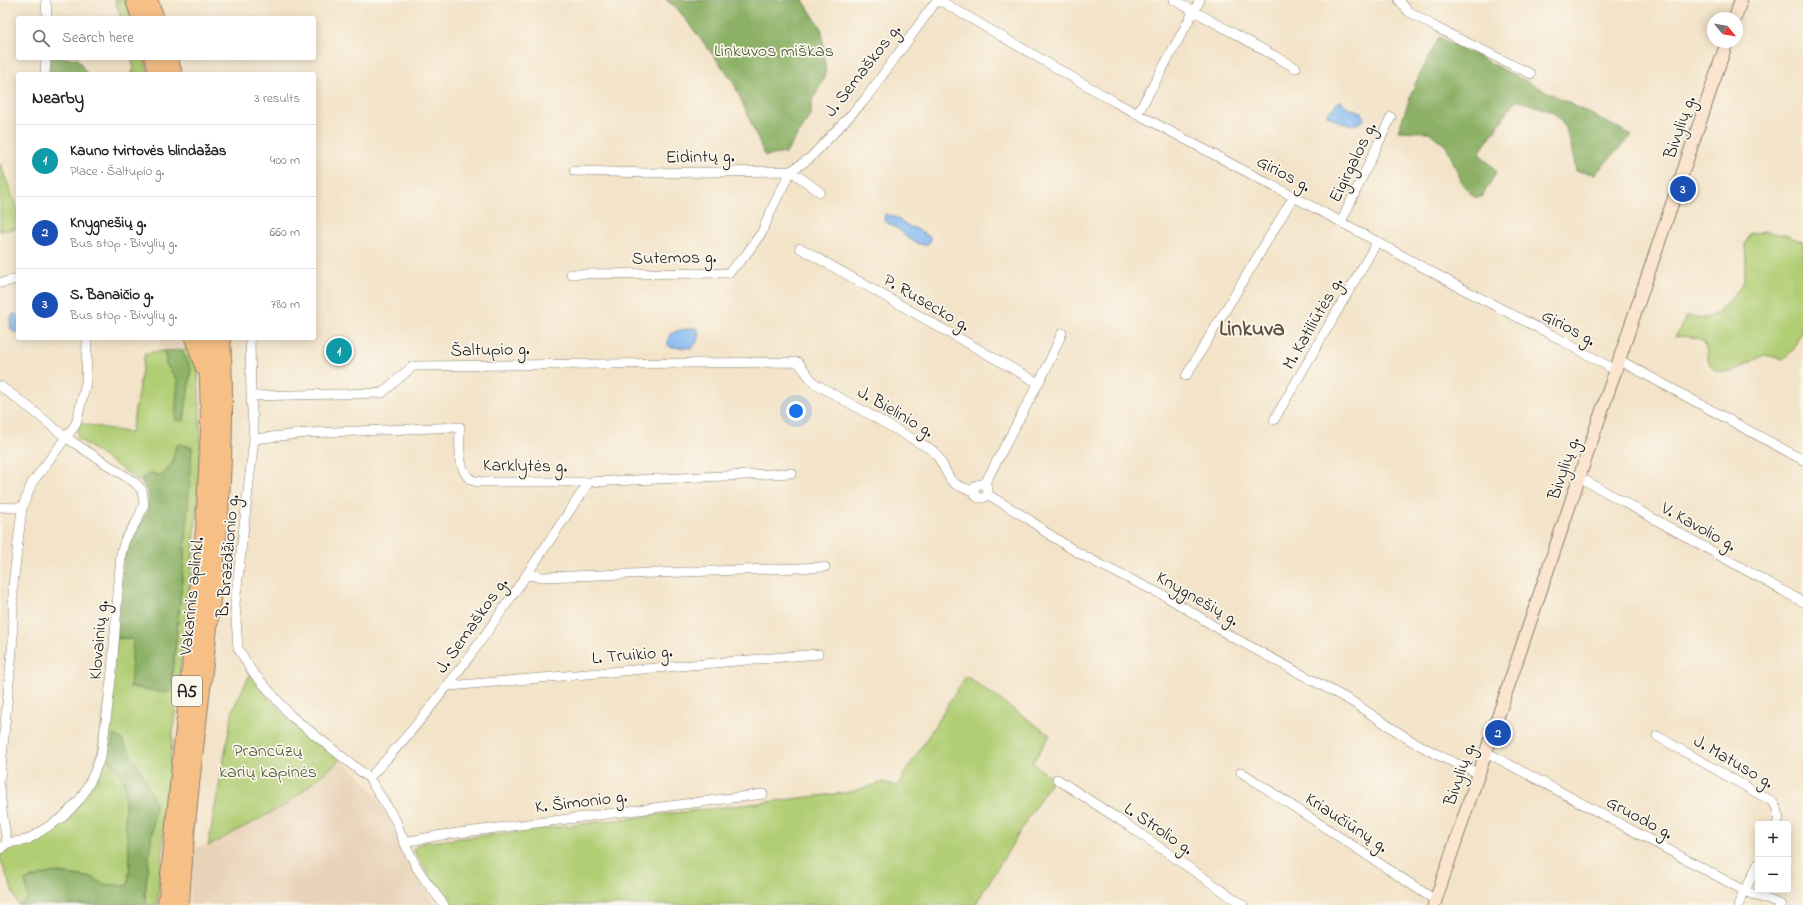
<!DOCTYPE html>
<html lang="en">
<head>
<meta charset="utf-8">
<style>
	body { margin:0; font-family:"Indie Flower",sans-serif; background:#f2f2f2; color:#202124 }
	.controls { position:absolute; right:12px; bottom:12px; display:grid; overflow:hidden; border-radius:4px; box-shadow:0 2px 10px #0003 }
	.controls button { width:36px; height:36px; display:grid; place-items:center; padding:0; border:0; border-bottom:1px solid #e0e0e0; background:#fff; color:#202124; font:20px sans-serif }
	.compass { position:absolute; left:1707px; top:12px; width:36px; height:36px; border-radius:50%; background:#fff; box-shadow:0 2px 10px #0003; rotate:120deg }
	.you { position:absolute; left:796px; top:411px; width:14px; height:14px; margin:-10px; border:3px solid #fff; border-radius:50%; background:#1a73e8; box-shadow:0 0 0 6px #1a73e833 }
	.badge { display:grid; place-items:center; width:26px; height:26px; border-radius:50%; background:#0f766e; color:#fff; font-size:13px; font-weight:700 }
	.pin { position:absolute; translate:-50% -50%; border:2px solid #fff; box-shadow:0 1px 4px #0006 }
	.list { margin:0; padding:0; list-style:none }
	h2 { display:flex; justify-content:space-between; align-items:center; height:52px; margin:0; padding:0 16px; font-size:17px }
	h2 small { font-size:13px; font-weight:400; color:#757577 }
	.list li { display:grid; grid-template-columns:26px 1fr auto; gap:12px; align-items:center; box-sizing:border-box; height:72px; padding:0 16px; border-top:1px solid #e0e0e0 }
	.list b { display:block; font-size:15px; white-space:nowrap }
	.list p { margin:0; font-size:13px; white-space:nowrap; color:#757577 }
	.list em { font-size:13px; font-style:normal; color:#757577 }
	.icon { flex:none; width:22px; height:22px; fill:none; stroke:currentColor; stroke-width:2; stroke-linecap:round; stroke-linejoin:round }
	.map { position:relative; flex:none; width:1803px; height:905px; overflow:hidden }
	.search { position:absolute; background:#fff; box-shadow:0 2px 10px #0003; left:16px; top:16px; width:300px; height:44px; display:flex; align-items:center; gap:10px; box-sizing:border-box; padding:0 14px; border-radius:4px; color:#757577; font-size:15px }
	.panel { position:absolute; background:#fff; box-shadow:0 2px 10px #0003; left:16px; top:72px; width:300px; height:268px; border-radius:4px }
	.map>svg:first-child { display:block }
</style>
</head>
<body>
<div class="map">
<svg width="1803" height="905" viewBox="0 0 1803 905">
	<rect width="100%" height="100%" fill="#fbf7ec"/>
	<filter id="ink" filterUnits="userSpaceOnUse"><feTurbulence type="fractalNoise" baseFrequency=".025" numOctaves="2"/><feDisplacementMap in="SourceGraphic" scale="8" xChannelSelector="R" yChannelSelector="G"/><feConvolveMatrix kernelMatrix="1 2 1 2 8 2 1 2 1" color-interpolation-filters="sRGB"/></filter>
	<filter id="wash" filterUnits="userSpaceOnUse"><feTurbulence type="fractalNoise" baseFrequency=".012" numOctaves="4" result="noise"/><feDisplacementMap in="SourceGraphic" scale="16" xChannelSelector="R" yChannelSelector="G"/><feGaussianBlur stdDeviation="0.9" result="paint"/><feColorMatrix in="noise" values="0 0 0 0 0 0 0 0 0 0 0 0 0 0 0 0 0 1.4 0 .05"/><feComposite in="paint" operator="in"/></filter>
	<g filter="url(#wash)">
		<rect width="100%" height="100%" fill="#f3e3c8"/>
		<path fill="#e9d3b8" d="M159 338H199L192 348 163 351Z
			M340 760 363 779 374 793 391 822 409 864 427 893 438 905H189L195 846H208L287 804Z"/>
		<path fill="#b1ce74" stroke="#667548" d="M115 0H125L131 18H121Z
			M132 58H144L149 74H131L134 69Z
			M0 164 18 210V228L0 231V177L2 170H0Z
			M1767 232 1785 235 1803 242V325L1794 349 1783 359 1764 355 1732 372 1715 371C1705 359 1710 360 1706 348 1702 335 1685 336 1675 337L1687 316 1705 318 1718 313 1743 284 1746 262 1745 245 1750 233Z
			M192 348 196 354C208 456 192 560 181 661 171 743 165 824 157 905H147L145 895 155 804 115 735 107 756 120 772 125 785V818L130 863 129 886 102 884 94 878 53 872 28 899 18 905 0 859V854L46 834 65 819 93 781 117 638H133L171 691 186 540 176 446 172 464 161 476 151 473 142 478 143 484 77 438 79 423 131 433 145 353 163 351 166 358V364L178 381 177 395 184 420 191 369 182 350Z
			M250 674 270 700 291 722 340 760 287 804 208 846 233 709Z
			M966 676 1050 735 1032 763 1053 778 975 905H454L430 878 413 849 421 843 851 792 883 782 897 786Z"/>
		<path fill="#8cb166" stroke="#546641" d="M666 0H803L822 30 826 74 812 102 810 116 786 153 765 156 733 81 676 7Z
			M1439 37 1632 135 1595 174 1576 171C1572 152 1569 120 1549 111 1538 106 1526 103 1516 100L1479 153 1497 171 1482 197H1474L1463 185 1447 147 1429 132 1398 131 1415 84Z
			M51 58H77L87 74H48Z
			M182 350 191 369 184 420 178 421 175 419 178 381 166 364V358L163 351Z
			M180 444 192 447 186 540 171 691 165 693 130 687 133 639 117 638 124 556 130 538 147 511 149 495 143 484 142 478 151 473 161 476 172 464 176 446Z
			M115 735 122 740 145 778 155 804 145 894 147 905H19L28 899 25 880 53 872 94 878 102 884 128 886 130 863 125 818V785L119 772 107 756Z"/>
		<path fill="#82b8f1" stroke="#4f6a86" d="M1340 101 1349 108 1362 112 1364 120C1352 130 1339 122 1327 115V113L1334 107 1337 102Z
			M885 214 893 216 910 227 915 228 930 237V242L925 245C910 243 909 237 898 229 893 226 888 224 884 220Z
			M13 314 18 315V332H14L11 329 10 321Z
			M692 328 698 329C700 337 698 342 692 348L670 347 668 345C666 330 682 330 692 328Z"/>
	</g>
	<g filter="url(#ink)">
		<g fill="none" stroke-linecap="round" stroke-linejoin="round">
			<defs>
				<path id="street" d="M46 0 47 18
					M939 0 1115 102 1341 222 1461 288 1552 335 1615 370
					M1174 0 1296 68
					M1399 0 1408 11 1437 28 1531 74
					M45 74 46 58
					M1138 113 1200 0
					M574 171 648 173 791 171 820 192
					M1341 222 1391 117
					M800 248 1038 383
					M571 274 728 273 745 256 762 232 775 202 791 171 810 158 863 102 937 0
					M0 283 18 279
					M250 338 251 396 382 393 413 366 798 362 814 383 932 450C942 458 943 470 951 480 955 486 967 489 974 491
					M1619 360 1803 460
					M1186 376 1294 196
					M0 386 30 408 65 437 134 482 142 490 144 504 138 519 125 540 121 554 112 671 107 713 101 756 92 778 81 798 63 817 27 840 7 843 0 849
					M251 396 254 439 235 604 238 648 251 670 291 716 369 778 396 821 404 842 417 868 426 881 444 905
					M1274 420 1377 242
					M254 439 307 433 460 427C460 441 456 474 474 481 476 482 480 481 483 482H589L792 473
					M1579 477 1803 602
					M974 491a7 7 0 1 1 14 0a7 7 0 1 1-14 0Z
					M984 485 1046 369 1062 333
					M987 494 1030 520 1044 531 1075 551 1101 565 1167 597 1227 634 1351 701 1410 740 1444 758 1478 773
					M0 507 22 508
					M526 575 543 577 825 567
					M449 686 818 654
					M1657 736 1773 802C1778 809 1781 816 1777 824
					M1486 752 1745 891 1782 905
					M1241 772 1435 900
					M0 778 13 640V585L22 508 32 483 76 424 86 383 87 338
					M369 778C454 689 520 584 589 482
					M1057 779 1129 826 1243 905
					M0 786 2 811 7 843
					M404 842 442 835 763 794
					M1738 905 1758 864"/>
				<path id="secondary" d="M1735 18 1741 0
					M1434 905 1727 42"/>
				<path id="highway" d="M134 0 140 18
					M149 0 156 18
					M153 58 158 74
					M169 58 174 74
					M193 338 204 368
					M166 905 204 529 209 428 207 338
					M181 905C191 716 234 528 222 338"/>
			</defs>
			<use href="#street" stroke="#888072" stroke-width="10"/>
			<use href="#secondary" stroke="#888072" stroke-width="14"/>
			<use href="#highway" stroke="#888072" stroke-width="18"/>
			<use href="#street" stroke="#fff" stroke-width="9"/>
			<use href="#secondary" stroke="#fbe5cf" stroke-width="12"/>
			<use href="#highway" stroke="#f5bf86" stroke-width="16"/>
		</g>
	</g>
	<g text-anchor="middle" stroke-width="3.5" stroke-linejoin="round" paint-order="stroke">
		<rect fill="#fbf7ec" stroke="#5f5e5a" stroke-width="1" x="172" y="676" width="30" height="30" rx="3"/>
		<g font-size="17" font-weight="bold" fill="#1c1c1c">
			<text x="187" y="697">A5</text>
		</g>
		<g font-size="18" fill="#505a3b" stroke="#fbf7ec">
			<text x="774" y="56">Linkuvos miškas</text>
			<text x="268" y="756">Prancūzų<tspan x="268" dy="21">karių kapinės</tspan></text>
		</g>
		<g font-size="18" fill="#1c1c1c" stroke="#fbf7ec">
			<text transform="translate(862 70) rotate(-52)" y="6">J. Semaškos g.</text>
			<text transform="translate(1679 127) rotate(-71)" y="6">Bivylių g.</text>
			<text transform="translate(700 156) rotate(-1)" y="6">Eidintų g.</text>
			<text transform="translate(1352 162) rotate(-64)" y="6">Eigirgalos g.</text>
			<text transform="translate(1284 173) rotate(28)" y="6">Girios g.</text>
			<text transform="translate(674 257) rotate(-1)" y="6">Sutemos g.</text>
			<text transform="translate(927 302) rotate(30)" y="6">P. Rusecko g.</text>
			<text transform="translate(1312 323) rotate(-60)" y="6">M. Katiliūtės g.</text>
			<text transform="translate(1569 327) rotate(28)" y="6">Girios g.</text>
			<text transform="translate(490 349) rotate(-1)" y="6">Šaltupio g.</text>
			<text transform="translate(896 411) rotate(30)" y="6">J. Bielinio g.</text>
			<text transform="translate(525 465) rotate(1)" y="6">Karklytės g.</text>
			<text transform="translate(1563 468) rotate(-71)" y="6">Bivylių g.</text>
			<text transform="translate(1699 526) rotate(29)" y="6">V. Kavolio g.</text>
			<text transform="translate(227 556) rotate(-85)" y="6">B. Brazdžionio g.</text>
			<text transform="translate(191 596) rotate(-84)" y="6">Vakarinis aplinkl.</text>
			<text transform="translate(1198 598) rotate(30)" y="6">Knygnešių g.</text>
			<text transform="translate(471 625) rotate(-55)" y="6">J. Semaškos g.</text>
			<text transform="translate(98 640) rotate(-85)" y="6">Klovainių g.</text>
			<text transform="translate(632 654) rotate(-5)" y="6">L. Truikio g.</text>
			<text transform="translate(1734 761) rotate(30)" y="6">J. Matuso g.</text>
			<text transform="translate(1459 774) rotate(-71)" y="6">Bivylių g.</text>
			<text transform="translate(581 801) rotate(-7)" y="6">K. Šimonio g.</text>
			<text transform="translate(1640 817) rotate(28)" y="6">Gruodo g.</text>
			<text transform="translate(1347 822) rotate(33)" y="6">Kriaučiūnų g.</text>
			<text transform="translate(1159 828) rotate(34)" y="6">L. Strolio g.</text>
		</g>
		<g font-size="22" font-weight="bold" fill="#614f41" stroke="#fbf7ec">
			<text x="1252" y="335">Linkuva</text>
		</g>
	</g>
</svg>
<div class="controls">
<button>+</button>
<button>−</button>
</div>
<svg class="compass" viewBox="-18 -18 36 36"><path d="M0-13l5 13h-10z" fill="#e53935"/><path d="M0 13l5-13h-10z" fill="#757577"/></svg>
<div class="you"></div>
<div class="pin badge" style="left:339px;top:351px;background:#0f9aa8">1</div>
<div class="pin badge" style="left:1498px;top:733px;background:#1a4fb4">2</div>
<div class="pin badge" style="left:1683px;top:189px;background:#1a4fb4">3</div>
<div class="search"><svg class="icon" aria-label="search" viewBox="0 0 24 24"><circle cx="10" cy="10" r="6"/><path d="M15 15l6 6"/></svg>Search here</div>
<section class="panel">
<h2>Nearby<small>3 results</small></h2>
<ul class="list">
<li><span class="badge" style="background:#0f9aa8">1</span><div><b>Kauno tvirtovės blindažas</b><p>Place · Šaltupio g.</p></div><em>400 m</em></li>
<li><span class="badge" style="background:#1a4fb4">2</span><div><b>Knygnešių g.</b><p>Bus stop · Bivylių g.</p></div><em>660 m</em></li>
<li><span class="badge" style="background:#1a4fb4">3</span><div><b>S. Banaičio g.</b><p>Bus stop · Bivylių g.</p></div><em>780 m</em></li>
</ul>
</section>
</div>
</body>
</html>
